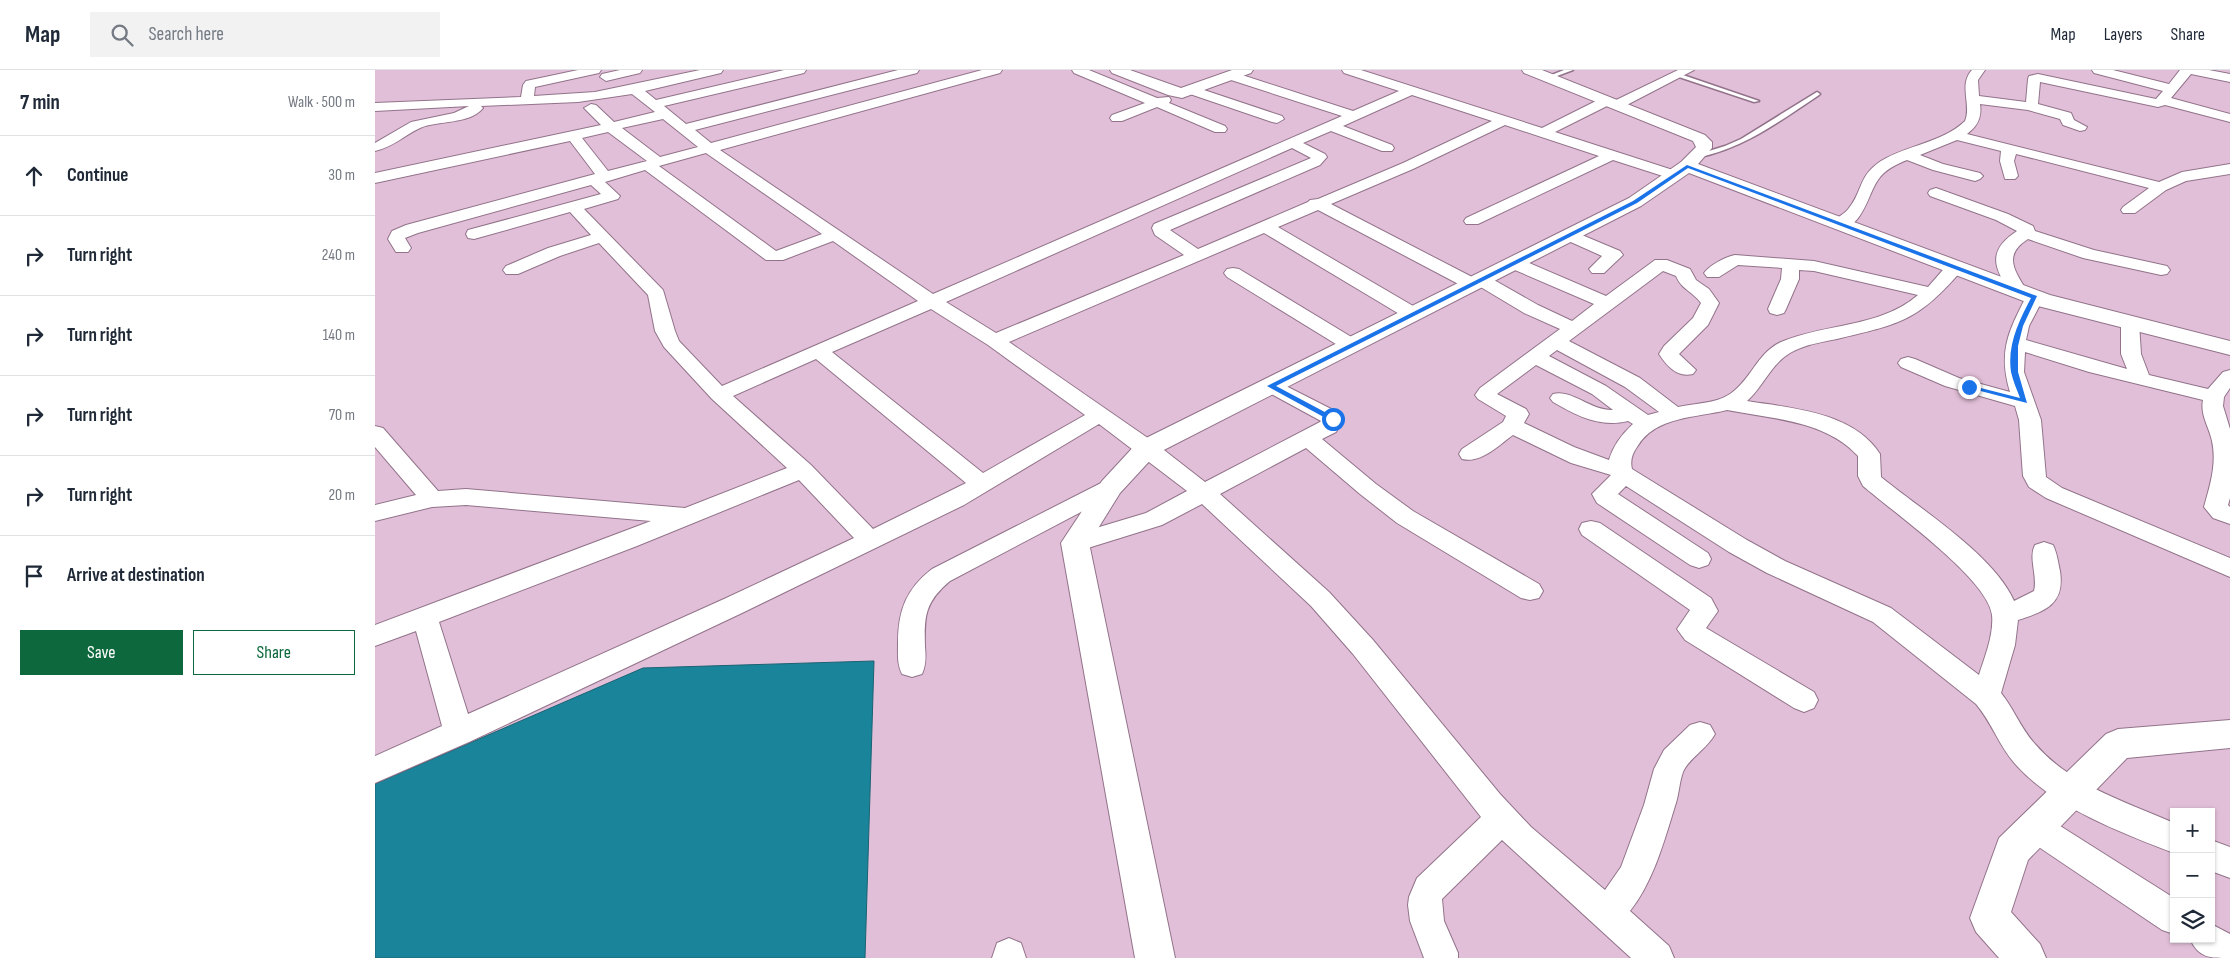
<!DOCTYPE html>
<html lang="en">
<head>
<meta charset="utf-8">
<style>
	body { margin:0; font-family:"Sofia Sans Condensed",sans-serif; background:#f2f2f3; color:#1f2937 }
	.controls { position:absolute; right:15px; bottom:15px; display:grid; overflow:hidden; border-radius:0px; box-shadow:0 1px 4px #0004 }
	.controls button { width:45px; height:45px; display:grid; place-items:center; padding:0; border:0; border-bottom:1px solid #e0e1e3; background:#fff; color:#1f2937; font:25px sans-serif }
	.stop { position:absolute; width:15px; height:15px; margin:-11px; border:4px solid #1a73e8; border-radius:50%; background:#fff }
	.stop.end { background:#1a73e8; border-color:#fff; box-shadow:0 1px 5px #0008 }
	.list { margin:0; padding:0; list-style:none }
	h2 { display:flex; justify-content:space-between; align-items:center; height:65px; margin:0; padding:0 20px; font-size:21px }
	h2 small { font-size:16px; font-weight:400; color:#747a83 }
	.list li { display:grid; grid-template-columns:32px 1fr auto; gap:15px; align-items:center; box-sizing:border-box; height:80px; padding:0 20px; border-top:1px solid #e0e1e3 }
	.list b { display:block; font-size:19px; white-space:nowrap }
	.list em { font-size:16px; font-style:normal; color:#747a83 }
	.actions { display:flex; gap:10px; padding:15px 20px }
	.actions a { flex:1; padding:11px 0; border:1px solid #0d693d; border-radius:0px; text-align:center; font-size:18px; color:#0d693d }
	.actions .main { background:#0d693d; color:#fff }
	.icon { flex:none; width:28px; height:28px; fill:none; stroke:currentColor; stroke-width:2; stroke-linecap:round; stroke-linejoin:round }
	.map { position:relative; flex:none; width:1855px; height:888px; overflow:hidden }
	header { display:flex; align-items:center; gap:30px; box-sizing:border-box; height:70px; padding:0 25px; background:#fff; border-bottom:1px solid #e0e1e3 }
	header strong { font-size:24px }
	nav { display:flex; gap:28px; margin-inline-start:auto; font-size:18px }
	.search { width:350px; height:45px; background:#f2f2f3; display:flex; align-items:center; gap:12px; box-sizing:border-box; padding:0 18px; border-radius:0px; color:#747a83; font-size:19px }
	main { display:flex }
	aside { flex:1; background:#fff }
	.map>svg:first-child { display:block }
</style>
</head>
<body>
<header>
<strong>Map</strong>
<div class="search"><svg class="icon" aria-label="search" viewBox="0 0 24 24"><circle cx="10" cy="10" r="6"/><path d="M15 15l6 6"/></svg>Search here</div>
<nav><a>Map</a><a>Layers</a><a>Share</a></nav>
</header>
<main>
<aside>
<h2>7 min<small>Walk · 500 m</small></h2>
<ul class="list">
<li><svg class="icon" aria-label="ahead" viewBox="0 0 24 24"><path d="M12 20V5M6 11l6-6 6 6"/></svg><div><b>Continue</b></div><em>30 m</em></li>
<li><svg class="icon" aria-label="right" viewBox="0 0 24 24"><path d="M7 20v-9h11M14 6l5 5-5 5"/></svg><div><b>Turn right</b></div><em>240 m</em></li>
<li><svg class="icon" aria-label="right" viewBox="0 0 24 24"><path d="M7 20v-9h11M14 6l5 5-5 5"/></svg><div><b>Turn right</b></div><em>140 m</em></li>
<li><svg class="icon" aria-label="right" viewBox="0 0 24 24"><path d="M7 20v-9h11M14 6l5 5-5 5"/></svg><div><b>Turn right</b></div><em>70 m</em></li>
<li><svg class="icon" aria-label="right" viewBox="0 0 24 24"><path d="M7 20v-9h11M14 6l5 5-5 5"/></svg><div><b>Turn right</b></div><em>20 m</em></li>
<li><svg class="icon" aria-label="arrive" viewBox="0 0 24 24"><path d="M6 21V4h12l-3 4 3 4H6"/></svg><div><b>Arrive at destination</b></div></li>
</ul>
<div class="actions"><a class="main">Save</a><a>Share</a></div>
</aside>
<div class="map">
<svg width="1855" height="888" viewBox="0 0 1855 888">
	<rect width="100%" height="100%" fill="#e1bfd8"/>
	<path fill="#1a859a" stroke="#1b6273" d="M499 591 490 888H0V714L268 598Z"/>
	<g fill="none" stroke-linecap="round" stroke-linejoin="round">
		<defs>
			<path id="service" d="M1189 0H1198L1174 9 1169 8Z
				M1301 4H1305L1384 31 1379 32 1301 6Z
				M1442 22 1445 24 1444 25C1405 51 1368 79 1321 88L1318 86 1350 76 1366 69Z"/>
			<path id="minor" d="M203 0H226L224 3 160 17 159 26 220 22 325 0H348L346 3 270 21 281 30 409 0H431L429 3 289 36 311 54 523 0H544L542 3 320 60 336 73 607 0H627L625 3 345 80 558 224 967 46 853 9 851 6 853 3H861L978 41 1024 21 969 3 967 0H986L1167 58 1225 29 1230 28 1237 32 1303 0H1319L1246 38 1241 39 1234 35 1180 62 1304 102 1307 105 1304 108H1294L1238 90 1103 154H1091L1089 151 1091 148 1224 86 1130 55 1038 99 956 134 1099 208 1106 205 1112 206 1163 235 1197 251 1219 234 1133 197 1130 193 1133 189H1145L1231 226 1280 190H1292L1315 199 1321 210 1334 219 1344 233 1333 255 1304 284 1321 300 1318 304C1302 308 1292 296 1284 284L1289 276 1318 248 1326 233C1318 222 1306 219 1301 206L1288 201 1194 271 1265 308 1303 337C1320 333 1340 334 1355 324 1376 310 1382 283 1406 272 1450 253 1505 258 1543 225L1439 201 1424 200V209L1411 239 1409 243 1402 245 1395 243 1393 239 1406 209 1407 198 1363 195 1344 207H1332L1329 203C1335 195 1350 187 1360 185L1439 191 1553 217 1574 193H1586L1589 197 1586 201C1545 249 1526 254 1466 268 1449 272 1430 274 1415 283 1395 295 1388 317 1372 331 1416 338 1478 342 1505 384L1506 407C1545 439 1619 485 1639 531L1659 521C1663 506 1653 488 1660 475L1669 472 1678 475C1682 483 1683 492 1685 501 1690 534 1671 541 1643 550L1640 575 1626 623C1639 639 1646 659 1660 674 1695 715 1751 732 1799 753V783C1747 763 1681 738 1643 697 1625 679 1618 654 1601 634L1498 552 1392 503 1354 482 1251 416 1243 424 1333 483 1336 489 1333 495 1324 498 1315 495 1222 433 1217 424 1236 405 1196 393 1138 365C1124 375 1106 394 1087 389L1084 384 1087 379 1128 352 1131 346 1103 329 1100 325 1105 318 1185 259 1149 243 1104 216 1097 219 1091 218 943 140 903 157 1045 240 1047 244 1045 248 1038 250 1031 248 889 163 634 272 780 373 830 412 945 352 946 351 889 320 886 316 889 312 896 310 903 312 966 344 969 349 961 362 947 369 1001 414 1038 441 1164 514 1168 521 1164 528 1155 530 1146 528 1022 453 985 424 931 378 845 424 954 522 998 570 1125 724 1156 757 1230 820 1246 797 1269 735 1279 699 1289 680 1315 655 1325 652 1335 655 1340 664C1332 679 1313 689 1308 702 1304 713 1304 725 1300 736 1289 772 1278 812 1255 841L1294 876 1299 888H1256L1127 770 1067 829 1069 851 1083 883V888H1049L1035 851 1033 835 1034 827 1042 808 1106 747 978 584 936 536 827 434 787 455 700 482 691 479 688 473 691 467 771 443 812 421 724 354 589 435 367 543 94 672 0 713V686L67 656 41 561 0 576V555L276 451 91 435 57 437 0 451V435L41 425 0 377V356L8 358 63 421 91 419 310 438 412 398 337 329 289 277 280 261 273 225 224 173 185 186 143 204H131L128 200 131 196 173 178 216 165 195 142 99 169 93 168 91 164 93 160 226 124 216 115 43 163 30 168 36 178 33 182H21L13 169 17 161 31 155 220 104 195 71 0 113V103L226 55 209 38 216 34 221 35 239 52 280 42 257 24 203 32 106 36 108 38C94 55 63 50 45 58 28 66 20 76 0 81V73L36 52 79 43 94 36 0 41V33L146 27 148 15 151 11ZM1037 25 1117 51 1028 93 943 129 935 130 933 132 823 179 795 160 945 95 952 87 950 84 928 73 956 61 1007 81H1017L1019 78 1017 75 968 56ZM288 49 323 77 285 87 247 58ZM233 62 272 91 233 101 207 68ZM917 78 936 88 779 154 777 158 780 165 809 185 621 263 571 232ZM331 83 447 164 401 181 284 96ZM270 100 391 190H408L458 171 543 231 347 316 304 271 300 261 288 220 209 139 243 129 245 126 230 112ZM556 239 613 275 710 345 608 403 457 282ZM1182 280 1250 317 1284 342 1273 345 1231 316 1174 286ZM441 289 591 413 498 459 436 395 358 326ZM1161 295 1217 324 1238 340C1216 341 1197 319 1178 324L1175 328 1178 332C1202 346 1225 358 1253 351L1258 354C1247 364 1238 376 1234 390L1199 377 1149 353 1154 344 1151 339 1122 324ZM1352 340C1397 349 1450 350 1483 386V406L1488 416C1517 441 1613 509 1617 545 1619 564 1610 586 1604 605L1516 538 1410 491 1372 470 1257 399C1255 391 1257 384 1262 377 1280 346 1321 348 1352 340ZM424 410 479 468 349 529 93 644 64 552 262 476Z
				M245 0H267L265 3 231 11 225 7 227 4Z
				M697 0H714L782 28 794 27 796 30 794 33 850 56 852 59 850 62H840L782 37 747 51H737L735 48 737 45 770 33 699 3Z
				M1597 0H1610L1603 10 1604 26 1651 32 1653 9 1654 6 1663 4 1781 29 1788 21 1719 3 1717 0H1738L1794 14 1805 0H1834L1855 4V12L1816 4 1796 28 1855 44V52L1790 35 1783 37 1665 12 1663 34 1696 43 1699 50 1712 57 1710 60 1705 61 1688 55 1685 49 1653 40 1605 34C1607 47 1603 56 1592 64L1784 112 1807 102 1855 94V104L1811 111 1791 120 1760 143H1748L1746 140 1748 137 1774 118 1641 84 1639 91 1643 106 1640 109H1630L1625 91 1626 81 1582 70 1545 85 1568 94 1605 103 1608 106 1605 109 1600 111 1558 100 1532 90C1522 94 1509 100 1503 110 1492 125 1487 164 1459 157L1457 154C1461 147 1469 145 1474 138 1488 121 1483 106 1506 91 1532 75 1567 73 1590 51 1597 35 1583 15 1597 0Z
				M817 16 907 46 909 49 902 53 897 52 812 23 810 20 812 17Z
				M1561 118 1633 144 1658 156 1660 161 1719 180 1792 196 1795 200 1792 204 1786 205 1708 188 1653 169C1628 185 1639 200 1652 221L1649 225 1643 226 1637 225C1619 199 1611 181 1642 161L1621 150 1555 126 1553 123 1555 120Z
				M1195 160 1245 181 1248 185 1229 203H1217L1214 199 1227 186 1189 169 1187 165 1189 161Z
				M858 198 864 199 983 271 986 275 983 279 976 281 969 279 852 207 849 203 852 199Z
				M1660 222 1666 223 1669 227 1654 256 1651 270 1752 299 1746 284V253L1748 249 1755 247 1762 249 1764 253 1766 284 1774 305 1833 319 1848 302 1855 300V318L1849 327 1848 336 1855 359V428L1853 435 1855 437V454L1838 448 1829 437C1835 415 1842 394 1837 371 1834 357 1825 345 1828 330L1714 302 1650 282 1649 302 1666 350 1671 407 1687 418 1855 488V507L1671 428 1654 417 1648 406 1644 350 1640 336 1570 316 1526 297 1523 293 1526 289 1533 287 1540 289 1584 308 1635 322C1623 282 1633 262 1651 227L1654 223Z
				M736 409 744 412 748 417 744 422 575 511C550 532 549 546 550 577 551 587 551 595 547 604L537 607 527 604C522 594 523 584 523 573 523 541 531 519 557 499L728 412Z
				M1216 451 1225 453 1336 528 1343 541 1331 558 1439 622 1443 630 1439 638 1429 642 1419 638 1310 570 1302 559 1315 540 1207 465 1204 459 1207 453Z
				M1660 743 1671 747 1799 828V864L1787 860 1649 767 1644 757 1649 747Z
				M1836 770 1855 777V808L1836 801Z
				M1836 854 1855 864V888C1834 888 1824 888 1815 869H1836Z
				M634 868 646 873 651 888H617L622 873Z"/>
			<path id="tertiary" d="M735 0H755L806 18 857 0H878L876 3 807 28 793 25 737 3Z
				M1147 0H1167L1330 65 1337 72V78L1323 94 1675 225 1855 271V285L1659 235 1314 103 1266 136 781 384 745 423 714 473 800 888H760L686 473 727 411 763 372 1254 128 1306 92 1321 77 1318 71 1149 3Z
				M1855 650V678L1752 688 1653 790 1636 842 1665 874 1671 888H1624L1601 862 1595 848 1624 768 1731 664 1743 659Z"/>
		</defs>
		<use href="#service" stroke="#92738a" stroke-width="3"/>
		<use href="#minor" stroke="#92738a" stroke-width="2"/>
		<use href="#tertiary" stroke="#92738a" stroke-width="2"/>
		<use href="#service" fill="#fff" fill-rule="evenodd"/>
		<use href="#minor" fill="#fff" fill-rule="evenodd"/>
		<use href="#tertiary" fill="#fff" fill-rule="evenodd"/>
	</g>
	<path fill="#1a73e8" d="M1312 95 1662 226 1648 256 1643 276V302L1652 333 1590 317 1594 315 1645 328C1642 320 1638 311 1636 302 1632 275 1644 251 1656 228L1313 98 1262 133 901 316 961 348V351H956L892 316 1258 131Z"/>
</svg>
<div class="controls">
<button>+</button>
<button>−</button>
<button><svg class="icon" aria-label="layers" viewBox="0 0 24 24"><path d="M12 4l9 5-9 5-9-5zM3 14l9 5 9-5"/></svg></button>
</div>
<div class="stop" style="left:958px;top:349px"></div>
<div class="stop end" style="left:1594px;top:317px"></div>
</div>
</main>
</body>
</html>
